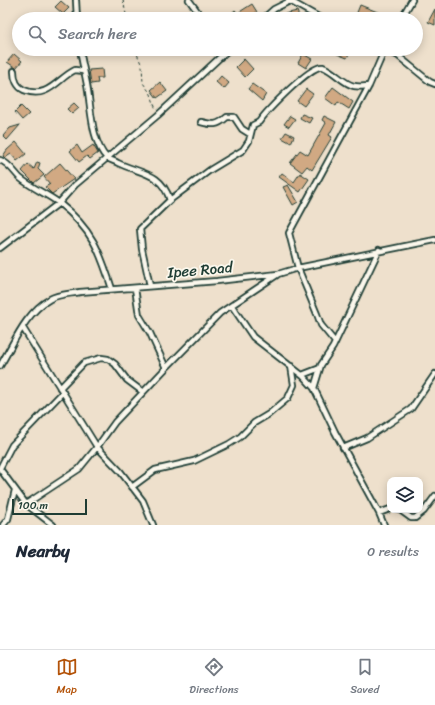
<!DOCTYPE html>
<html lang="en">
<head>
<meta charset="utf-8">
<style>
	body { margin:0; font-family:Sriracha,sans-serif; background:#f2f2f3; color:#1f2937 }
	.controls { position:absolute; right:12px; bottom:12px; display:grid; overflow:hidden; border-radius:8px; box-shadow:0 2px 10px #0003 }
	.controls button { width:36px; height:36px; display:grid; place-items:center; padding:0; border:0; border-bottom:1px solid #e0e1e3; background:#fff; color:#1f2937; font:20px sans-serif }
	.scale { position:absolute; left:12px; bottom:10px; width:75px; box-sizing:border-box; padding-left:4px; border:2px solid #1f3d34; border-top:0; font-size:11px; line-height:14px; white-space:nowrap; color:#1f3d34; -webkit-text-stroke:3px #fbf7ec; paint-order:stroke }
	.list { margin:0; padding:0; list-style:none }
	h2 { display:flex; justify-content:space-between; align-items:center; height:52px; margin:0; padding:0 16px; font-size:17px }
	h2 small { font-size:13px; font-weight:400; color:#747a83 }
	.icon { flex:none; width:22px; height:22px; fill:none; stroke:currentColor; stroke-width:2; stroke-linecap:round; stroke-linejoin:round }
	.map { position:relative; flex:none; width:435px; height:525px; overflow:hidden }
	.search { position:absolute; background:#fff; box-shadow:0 2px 10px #0003; left:12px; right:12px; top:12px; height:44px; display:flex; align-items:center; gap:10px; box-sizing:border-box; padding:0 14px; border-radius:22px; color:#747a83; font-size:15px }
	.sheet { height:124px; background:#fff }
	nav { display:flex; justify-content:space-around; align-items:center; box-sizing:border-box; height:56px; border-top:1px solid #e0e1e3; background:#fff; font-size:11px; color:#747a83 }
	nav a { display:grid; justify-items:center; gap:2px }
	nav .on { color:#b45309 }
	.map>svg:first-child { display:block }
</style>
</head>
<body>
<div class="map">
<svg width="435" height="525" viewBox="0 0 435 525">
	<rect width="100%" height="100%" fill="#eee0cc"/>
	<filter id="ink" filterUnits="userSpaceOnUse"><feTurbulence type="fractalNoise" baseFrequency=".025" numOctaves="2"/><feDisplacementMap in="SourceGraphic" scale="8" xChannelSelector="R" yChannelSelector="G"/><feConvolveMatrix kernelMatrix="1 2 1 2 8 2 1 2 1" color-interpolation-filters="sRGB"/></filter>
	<g filter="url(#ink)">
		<path fill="#d1a983" stroke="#1f3d34" d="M61 1 69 8 63 14 55 7Z
			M252 4 257 12 246 19H225L235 10 238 13Z
			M360 5 395 19H366L356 15Z
			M435 9V25L428 22Z
			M297 11 300 19H286L285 14Z
			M339 49H361L359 54 350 51 347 58 337 54Z
			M14 54 22 61 16 68 7 62Z
			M303 54 312 59 306 68 298 63Z
			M244 59 253 69 245 77 236 67Z
			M102 69 103 78H97L98 83 91 84 89 70Z
			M221 76 229 83 224 89 216 82Z
			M160 82 167 91 157 98 151 90Z
			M252 84 266 94 262 101 248 89Z
			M333 87 353 102 349 109 338 102 336 106 325 98Z
			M306 89 313 94 304 106 297 101Z
			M74 103 79 108 72 114 67 109Z
			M21 106 29 114 22 120 15 112Z
			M302 114 312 118 309 123 300 118Z
			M290 116 295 119 289 127 284 124Z
			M324 116 336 122 329 135 332 137 312 170 307 166 302 172 290 163 300 150 308 155 326 123 322 120Z
			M20 125 7 140 3 136 10 128Z
			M286 132 294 136 291 143 282 138Z
			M16 142 26 154 17 161 11 154 5 158 3 156 7 150Z
			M77 145 82 153 93 145 98 153 90 159 87 156 79 162 70 151Z
			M37 162 40 163 38 169 44 175 34 183 22 171 28 164 34 169Z
			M60 163 74 179 52 194 45 187 50 184 44 177Z
			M282 173 294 182 300 173 309 179 300 192 279 177Z
			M288 185 298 202 293 205 283 187Z"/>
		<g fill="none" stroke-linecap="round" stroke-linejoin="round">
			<defs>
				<path id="street" d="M76 0 77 19
					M189 0 203 19
					M263 19 274 9 290 1 322 19
					M401 19 412 0
					M80 49C82 63 86 77 88 91 91 110 92 143 107 158 110 160 115 161 118 163 141 174 161 172 170 200
					M384 49 397 55 430 82 435 84
					M14 71C14 79 17 87 24 90 48 100 58 78 75 70L83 71
					M201 122C213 125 217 126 227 117H234L242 129 250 134
					M0 160C9 163 14 172 20 178 32 188 47 194 59 203 92 229 100 251 112 289
					M0 248 59 203 75 185 158 115 229 49
					M150 286 142 249 140 229 170 200 210 170 243 150 249 141 253 125 259 122C266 112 311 64 323 67 334 71 344 84 354 86 359 87 365 86 369 86
					M135 288 139 315 150 333 166 368
					M232 306 253 337 303 376 314 388 335 432 379 513 384 525
					M23 328 97 447 120 471 143 501 153 525
					M335 342 321 325 317 314 298 268 289 233 369 86 385 49
					M0 366C14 343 25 313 50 299 58 294 70 294 80 292L217 281 278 274 298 268 435 240
					M302 375 320 368
					M60 388 84 363 101 358 108 359 115 364 127 380 143 392
					M314 388 321 365 333 347 379 250
					M343 448 367 438 411 409 435 374
					M0 468 12 445 63 392
					M0 469 26 504 53 525
					M132 487 155 470 194 461 229 444 240 437 254 423 269 414 288 398 294 385 291 366
					M26 504 79 469 97 447 115 422 166 368 220 313 277 275
					M400 510 411 518H415L424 511 435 496
					M379 513 390 509
					M3 525 8 519 15 490"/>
			</defs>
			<use href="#street" stroke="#1f3d34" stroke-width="8"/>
			<path stroke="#1f3d34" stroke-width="1" stroke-dasharray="3 3" stroke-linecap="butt" d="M123 0 127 19
				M135 49 142 66 143 83 151 94 156 110"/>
			<use href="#street" stroke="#fbf7ec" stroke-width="4.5"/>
		</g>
	</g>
	<g text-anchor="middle" stroke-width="3.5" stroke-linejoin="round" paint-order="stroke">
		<g font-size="15" fill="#1f3d34" stroke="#fbf7ec">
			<text transform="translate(200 270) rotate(-5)" y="5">Ipee Road</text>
		</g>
	</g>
</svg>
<div class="controls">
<button><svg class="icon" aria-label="layers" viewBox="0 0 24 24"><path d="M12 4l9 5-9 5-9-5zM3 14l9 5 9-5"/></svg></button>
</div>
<div class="scale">100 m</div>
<div class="search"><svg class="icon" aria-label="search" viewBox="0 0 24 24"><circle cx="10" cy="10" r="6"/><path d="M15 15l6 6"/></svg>Search here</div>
</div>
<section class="sheet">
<h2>Nearby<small>0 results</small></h2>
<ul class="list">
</ul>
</section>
<nav>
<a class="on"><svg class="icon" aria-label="map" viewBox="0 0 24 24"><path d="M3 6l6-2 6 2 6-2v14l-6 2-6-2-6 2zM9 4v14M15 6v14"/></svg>Map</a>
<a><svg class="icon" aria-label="directions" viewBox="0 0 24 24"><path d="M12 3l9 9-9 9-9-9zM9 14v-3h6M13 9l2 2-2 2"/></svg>Directions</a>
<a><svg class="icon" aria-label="saved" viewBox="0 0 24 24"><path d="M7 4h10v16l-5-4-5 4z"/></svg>Saved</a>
</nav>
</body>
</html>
